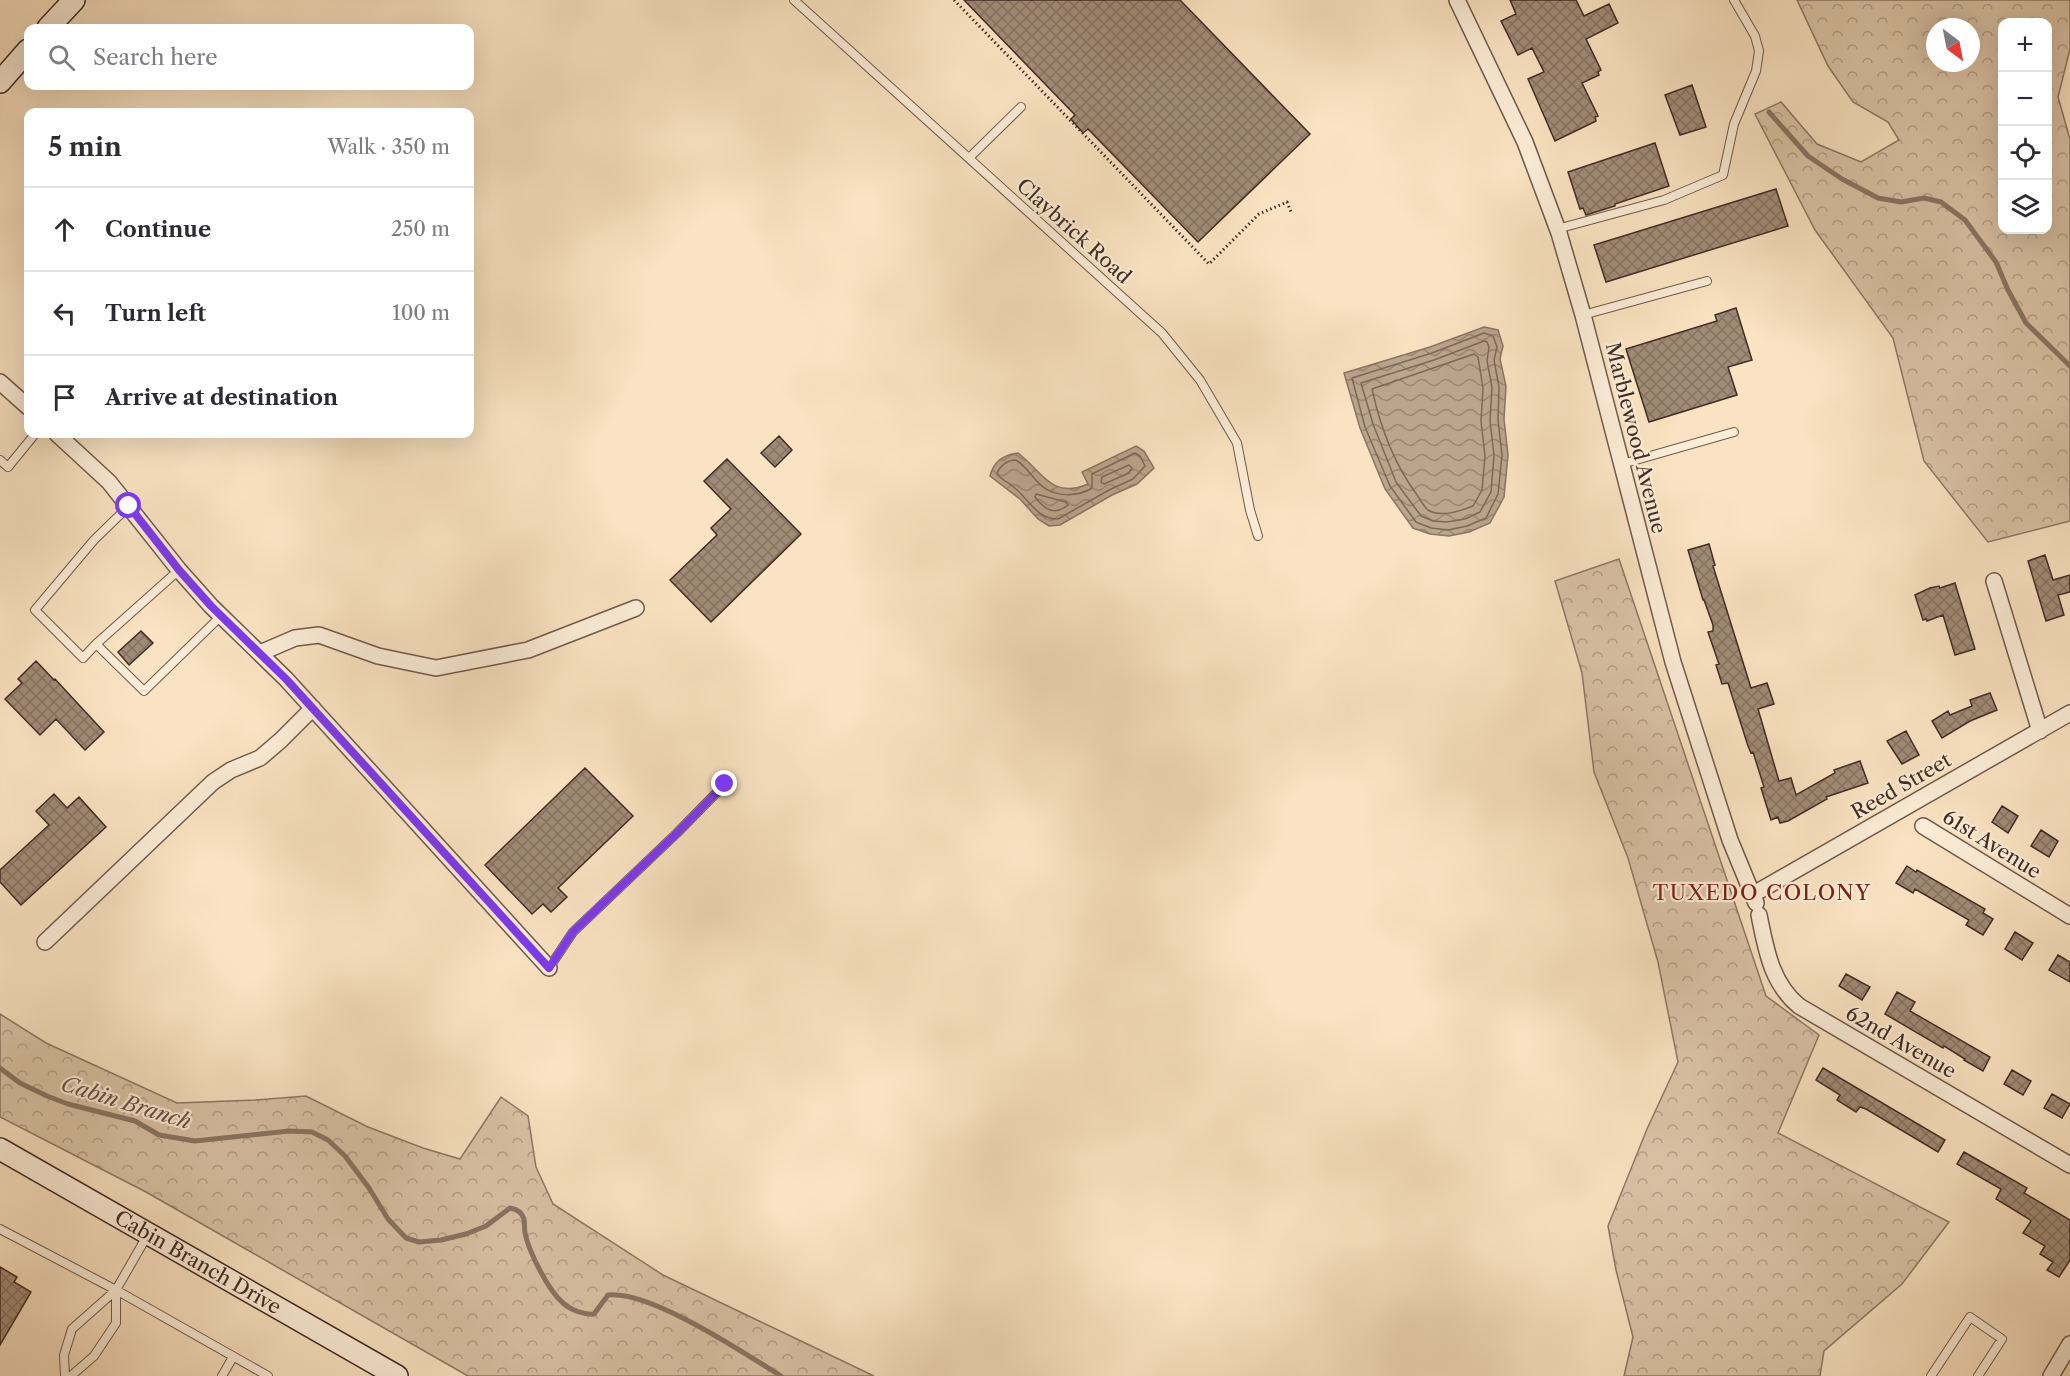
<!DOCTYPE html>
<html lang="en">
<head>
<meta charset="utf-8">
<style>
	body { margin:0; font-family:"Libre Caslon Text",serif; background:#f2f2f3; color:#2b2b33 }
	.controls { position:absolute; right:18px; top:18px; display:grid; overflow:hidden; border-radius:12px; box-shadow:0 6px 24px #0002 }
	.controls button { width:54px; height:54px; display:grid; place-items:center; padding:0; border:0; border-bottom:2px solid #e1e1e2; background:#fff; color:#2b2b33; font:30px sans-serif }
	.compass { position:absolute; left:1926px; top:18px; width:54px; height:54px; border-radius:50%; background:#fff; box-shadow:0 6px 24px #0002; rotate:148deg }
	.stop { position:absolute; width:18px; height:18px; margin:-14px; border:4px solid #7c3aed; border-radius:50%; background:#fff }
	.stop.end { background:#7c3aed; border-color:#fff; box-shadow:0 2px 6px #0008 }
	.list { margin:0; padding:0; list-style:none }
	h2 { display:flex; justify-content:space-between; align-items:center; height:78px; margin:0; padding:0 24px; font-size:26px }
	h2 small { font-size:20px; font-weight:400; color:#7c7c81 }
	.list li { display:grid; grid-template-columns:39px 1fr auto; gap:18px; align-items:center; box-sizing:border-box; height:84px; padding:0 24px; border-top:2px solid #e1e1e2 }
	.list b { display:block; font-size:22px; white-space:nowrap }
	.list em { font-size:20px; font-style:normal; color:#7c7c81 }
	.icon { flex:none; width:33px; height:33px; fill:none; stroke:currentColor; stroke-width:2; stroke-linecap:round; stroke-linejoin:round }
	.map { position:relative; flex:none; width:2070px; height:1376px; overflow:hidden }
	.search { position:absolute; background:#fff; box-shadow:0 6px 24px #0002; left:24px; top:24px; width:450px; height:66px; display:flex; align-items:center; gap:15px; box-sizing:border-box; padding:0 21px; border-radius:12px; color:#7c7c81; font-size:22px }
	.panel { position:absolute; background:#fff; box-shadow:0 6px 24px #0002; left:24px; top:108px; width:450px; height:330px; border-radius:12px }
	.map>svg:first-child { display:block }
</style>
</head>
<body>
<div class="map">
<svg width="2070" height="1376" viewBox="0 0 2070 1376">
	<defs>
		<pattern id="forest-crowns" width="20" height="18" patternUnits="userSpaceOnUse" patternTransform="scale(1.5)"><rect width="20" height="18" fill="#dbc4a7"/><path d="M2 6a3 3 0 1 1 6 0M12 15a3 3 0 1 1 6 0" fill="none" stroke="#b39f88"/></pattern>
		<pattern id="water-waves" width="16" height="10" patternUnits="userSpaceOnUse" patternTransform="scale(1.5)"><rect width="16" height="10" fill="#bba58c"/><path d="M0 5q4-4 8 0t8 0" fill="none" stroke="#9a8772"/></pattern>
		<pattern id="building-cross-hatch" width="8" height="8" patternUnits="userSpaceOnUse" patternTransform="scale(1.5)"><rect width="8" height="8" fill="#a18b76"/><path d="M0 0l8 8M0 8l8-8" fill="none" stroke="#857260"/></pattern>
	</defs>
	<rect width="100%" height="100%" fill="#fae3c2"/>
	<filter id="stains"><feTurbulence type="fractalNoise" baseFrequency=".00333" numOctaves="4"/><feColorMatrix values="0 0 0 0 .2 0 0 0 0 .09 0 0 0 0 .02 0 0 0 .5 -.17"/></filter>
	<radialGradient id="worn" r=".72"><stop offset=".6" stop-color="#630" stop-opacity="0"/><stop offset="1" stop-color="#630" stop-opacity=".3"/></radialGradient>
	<path fill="url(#forest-crowns)" stroke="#8e7865" stroke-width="1.5" fill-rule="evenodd" d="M1797 0H2070V49L2058 97 2070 139V521L1988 542 1924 461 1893 338 1815 230 1755 114 1781 102 1817 144 1861 162 1899 140 1888 122 1853 102 1828 66ZM2002 22H2048V230H2002ZM1935 27H1971V63H1935Z
		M1619 559 1766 996 1819 1035 1778 1133 1949 1222 1902 1284 1824 1351 1820 1376H1624L1633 1337 1616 1270 1608 1226 1647 1129 1678 1062 1658 962 1628 858 1594 772 1582 673 1555 581Z
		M0 1014 46 1043 177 1103 256 1100 306 1096 368 1127 423 1148 460 1159 501 1097 528 1116 536 1167 553 1204 663 1275 874 1376H468L146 1192 0 1117Z"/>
	<path fill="url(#water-waves)" stroke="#8a7562" stroke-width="1.5" d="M1484 327 1498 330 1503 346 1500 359 1506 386 1504 419 1508 455 1504 497 1490 523 1469 532 1449 536 1430 534 1413 528 1385 489 1360 428 1344 373 1430 347Z
		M1136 446 1144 451 1154 468 1137 484 1112 495 1060 525 1049 526 1038 519 1020 499 990 476C994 461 1003 455 1018 453 1042 471 1051 500 1088 484L1082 472Z"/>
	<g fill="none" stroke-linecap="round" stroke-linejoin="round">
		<path stroke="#7e6858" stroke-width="1.5" d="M1484 333 1493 336 1497 347 1494 360 1499 387 1498 420 1502 455 1498 494 1486 518 1467 526 1448 530 1431 528 1416 522 1390 486 1365 427 1352 378 1432 353Z
			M1484 341 1487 342 1489 347 1487 361 1492 387 1490 421 1494 455 1491 492 1480 512 1465 519 1447 522 1433 521 1421 516 1396 482 1373 424 1361 383 1434 360Z
			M1474 354 1478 357 1483 388 1481 421 1485 456 1482 490 1473 506C1460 511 1441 518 1428 510 1424 507 1420 499 1417 495 1395 465 1380 426 1372 389Z
			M1135 453 1140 456 1145 466 1133 479 1109 490 1058 519C1038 520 1029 500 1016 489 1010 483 1003 481 997 474 1000 465 1008 460 1016 460 1027 467 1033 479 1043 487 1056 497 1078 497 1092 488V474Z
			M1129 465 1132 468 1129 473 1104 484 1101 482 1102 477Z
			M1036 494 1066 502 1068 505C1054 516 1045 510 1035 497Z"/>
		<path stroke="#8a7562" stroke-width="5" d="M1769 112 1808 156 1842 179 1878 198 1901 202 1924 198 1941 202 1965 220 1996 262 2008 290 2026 323 2070 366
			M0 1068 20 1083 47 1096 68 1104 135 1121 159 1135 195 1141 289 1131 312 1132 328 1140 345 1156 369 1188 388 1219 406 1238 419 1242 441 1240 466 1234 486 1226 510 1208C516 1209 522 1212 524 1219 525 1223 524 1228 525 1233 529 1252 548 1290 563 1303 571 1310 584 1315 594 1314L608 1295C650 1290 744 1353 781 1376"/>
	</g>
	<path fill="url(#building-cross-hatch)" stroke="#412c23" stroke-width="1.5" d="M964 0H1180L1310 134 1198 242 1088 129 1083 133 1071 119 1075 115Z
		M1510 0H1576L1584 16 1609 4 1618 23 1586 39 1601 70 1598 72 1599 75 1582 83 1598 116 1595 117 1596 121 1555 141 1528 79 1544 72 1532 48 1518 55 1501 21 1516 14Z
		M1692 85 1706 127 1680 135 1665 95Z
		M1655 143 1669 186 1615 204V206L1586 215 1583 208 1580 209 1568 172Z
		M1776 189 1788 226 1606 282 1594 245Z
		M1736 308 1752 360 1728 367 1737 395 1649 422 1626 349 1717 321 1715 315Z
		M779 436 792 450 775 467 761 453Z
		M727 459 801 534 711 622 670 580 717 535 711 528 731 509 704 481Z
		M1709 544 1715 565 1713 566 1751 688 1767 683 1774 704 1758 709 1779 781 1791 778 1796 795 1835 773 1834 770 1860 761 1868 783 1826 797 1827 799 1788 821 1780 823 1778 817 1771 820 1761 788 1764 787 1753 752 1751 753 1748 746 1728 683 1722 684 1716 665 1719 664 1708 632 1713 631V625L1704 600H1703L1688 550Z
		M2045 555 2053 580 2070 575V592L2058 595 2064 615 2046 621 2028 561Z
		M1955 583 1975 649 1955 655 1943 615 1927 621 1926 619 1923 620 1915 595 1930 588 1939 586 1940 588Z
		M141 631 153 643 129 665 118 652Z
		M36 661 54 680 55 679 104 732 85 750 56 719 40 735 5 699 22 683 18 679Z
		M1990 693 1997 710 1970 721 1942 738 1932 721 1948 711 1950 715 1972 706 1970 700Z
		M1906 731 1919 755 1902 764 1887 741Z
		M585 768 633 816 558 888 567 897 551 912 543 904 532 914 485 865Z
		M54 794 67 808 79 797 106 827 21 905 0 882V870L49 825 36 811Z
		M2002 806 2018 816 2008 833 1992 822Z
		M2041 830 2058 841 2049 857 2031 846Z
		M1907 866 1916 872 1917 870 1985 909 1983 913 1993 919 1983 935 1966 925 1969 920 1915 889 1913 893 1896 883Z
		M2015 932 2033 943 2022 960 2005 949Z
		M2058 955 2070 962V982L2049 970Z
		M1846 974 1870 987 1862 1000 1839 986Z
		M1897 992 1915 1002 1910 1011 1990 1057 1983 1071 1964 1060 1965 1059 1944 1046 1943 1048 1885 1014Z
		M1823 1068 1945 1140 1938 1152 1866 1109 1860 1107 1856 1112 1837 1100 1840 1095 1816 1080Z
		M2012 1070 2031 1081 2023 1095 2004 1084Z
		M2052 1094 2070 1104 2062 1118 2044 1108Z
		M1964 1152 2027 1188 2024 1193 2070 1220V1260L2059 1277 2047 1270 2053 1262 2040 1254 2045 1246 2023 1233 2031 1221 2029 1219 1996 1199 2001 1189 1957 1164Z
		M0 1267 17 1277 14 1282 31 1292 0 1345Z"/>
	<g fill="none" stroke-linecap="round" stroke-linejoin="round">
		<defs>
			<path id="lane" d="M794 0 1162 333 1200 380 1237 443 1250 510 1258 536
				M969 158 1021 107
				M1557 229 1664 200 1723 175 1734 124 1756 71 1759 51 1755 36 1734 0
				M1583 315 1707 281
				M0 460 8 467 35 434
				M1622 464 1734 432
				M179 570 96 644 144 691 221 616
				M96 644 83 658 35 610 94 540 129 506
				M549 968 573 932 677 833 725 784
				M0 1229 116 1290 268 1376
				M65 1376 64 1355 72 1329 116 1290 147 1236
				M71 1376 94 1356 116 1323V1290
				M222 1376 233 1357
				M1931 1376 1970 1317 2002 1339 1978 1376"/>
			<path id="street" d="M1457 0 1525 142 1559 233 1583 315 1673 662 1730 840 1756 903
				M0 382 28 407
				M57 434 109 482 179 570 211 606 286 679 549 968
				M1994 581 2040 731
				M260 653 295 638 319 635 378 656 436 668 528 650 636 608
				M1923 826 2070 916
				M1752 895 2070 713
				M1759 915C1766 949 1771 983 1799 1006L2070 1165
				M45 942 213 782 231 770 260 758 281 740 313 708
				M2051 1376 2070 1344"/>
			<g id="secondary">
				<path d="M48 28 74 0"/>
				<path d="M0 82 28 50"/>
				<path id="s1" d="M0 1149 397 1376"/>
			</g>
		</defs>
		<use href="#lane" stroke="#6f5a4b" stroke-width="10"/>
		<use href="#street" stroke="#6f5a4b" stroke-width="18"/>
		<use href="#secondary" stroke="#412c23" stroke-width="24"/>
		<path stroke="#412c23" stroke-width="3" stroke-dasharray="1.5 3" stroke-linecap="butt" d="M954 0 1209 264 1259 214 1287 202 1291 212"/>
		<use href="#lane" stroke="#fcedd7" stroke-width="8"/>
		<use href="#street" stroke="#fcedd7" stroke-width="15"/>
		<use href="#secondary" stroke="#fcedd7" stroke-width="21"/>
	</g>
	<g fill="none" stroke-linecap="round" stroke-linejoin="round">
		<path stroke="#7c3aed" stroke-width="8" d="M129 506 179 570 211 606 286 679 549 968 573 932 677 833 725 784"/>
	</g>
	<g text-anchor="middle" stroke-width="4.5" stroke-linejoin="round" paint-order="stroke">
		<g font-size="20" fill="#412c23" stroke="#fcedd7">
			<text transform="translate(1074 231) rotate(42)" y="7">Claybrick Road</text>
			<text transform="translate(1636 438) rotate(76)" y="7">Marblewood Avenue</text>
			<text transform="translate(1901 786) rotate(-30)" y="7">Reed Street</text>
			<text transform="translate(1992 844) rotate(32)" y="7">61st Avenue</text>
			<text transform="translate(1901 1042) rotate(30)" y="7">62nd Avenue</text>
			<text dy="7" stroke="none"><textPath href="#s1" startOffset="228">Cabin Branch Drive</textPath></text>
		</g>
		<g font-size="21" letter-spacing="1.5" fill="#7a1f14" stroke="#fcedd7">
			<text x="1762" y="900">TUXEDO COLONY</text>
		</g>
		<g font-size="21" font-style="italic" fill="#665042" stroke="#fcedd7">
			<text transform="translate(126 1103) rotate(17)" y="7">Cabin Branch</text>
		</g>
	</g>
	<rect width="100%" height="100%" filter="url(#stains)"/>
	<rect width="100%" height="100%" fill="url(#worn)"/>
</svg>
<div class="controls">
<button>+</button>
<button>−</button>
<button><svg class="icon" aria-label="locate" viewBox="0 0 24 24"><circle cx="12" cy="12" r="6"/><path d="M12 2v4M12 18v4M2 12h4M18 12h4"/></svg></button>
<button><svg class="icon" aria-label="layers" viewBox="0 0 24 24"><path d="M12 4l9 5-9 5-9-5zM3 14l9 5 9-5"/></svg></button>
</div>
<svg class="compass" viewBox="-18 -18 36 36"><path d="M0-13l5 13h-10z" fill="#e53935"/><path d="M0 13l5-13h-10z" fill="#7c7c81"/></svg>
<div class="stop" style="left:129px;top:506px"></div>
<div class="stop end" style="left:725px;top:784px"></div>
<div class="search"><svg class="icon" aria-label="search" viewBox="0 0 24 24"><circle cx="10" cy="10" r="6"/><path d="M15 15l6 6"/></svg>Search here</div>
<section class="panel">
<h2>5 min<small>Walk · 350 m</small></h2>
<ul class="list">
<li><svg class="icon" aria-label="ahead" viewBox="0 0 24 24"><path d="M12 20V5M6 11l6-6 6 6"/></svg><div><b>Continue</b></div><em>250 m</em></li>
<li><svg class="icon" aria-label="left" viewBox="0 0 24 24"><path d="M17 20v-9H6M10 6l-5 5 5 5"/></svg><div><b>Turn left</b></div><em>100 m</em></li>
<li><svg class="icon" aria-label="arrive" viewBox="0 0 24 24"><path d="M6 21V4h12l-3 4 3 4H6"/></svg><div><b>Arrive at destination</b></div></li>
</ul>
</section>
</div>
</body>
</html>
